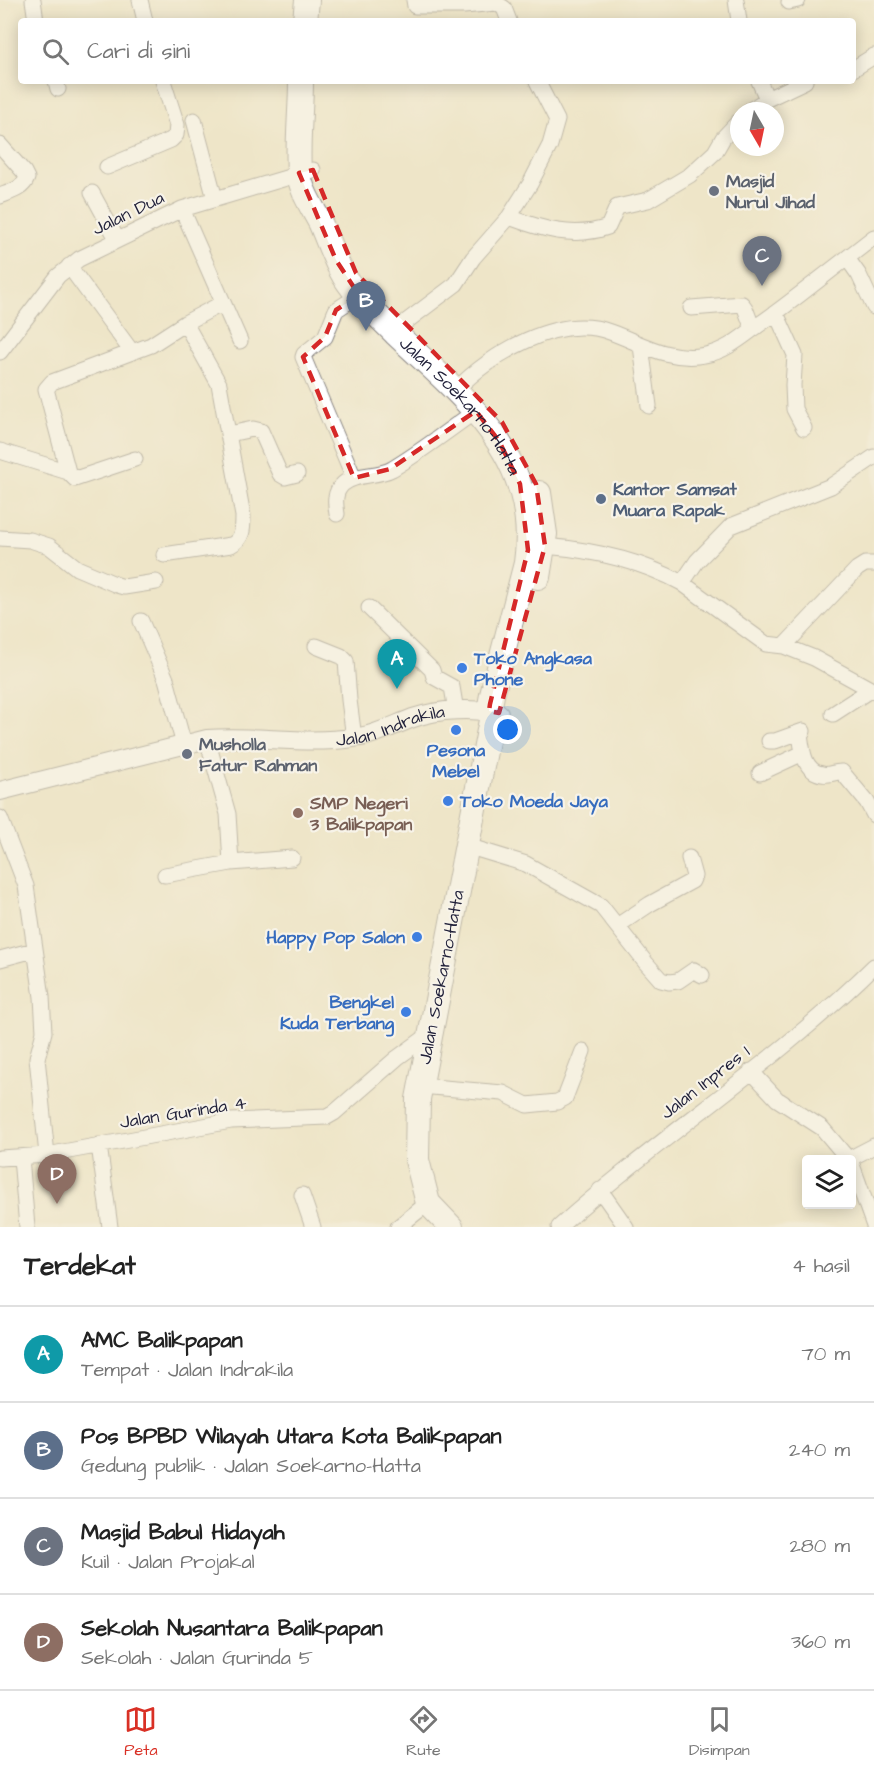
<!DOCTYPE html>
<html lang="id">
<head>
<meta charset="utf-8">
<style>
	body { margin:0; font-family:"Architects Daughter",sans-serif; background:#f2f2f2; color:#222 }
	.controls { position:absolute; right:18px; bottom:18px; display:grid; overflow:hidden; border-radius:6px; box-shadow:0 3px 15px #0003 }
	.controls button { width:54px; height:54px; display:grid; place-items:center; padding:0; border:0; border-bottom:2px solid #e0e0e0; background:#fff; color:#222; font:30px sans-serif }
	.compass { position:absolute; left:730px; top:102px; width:54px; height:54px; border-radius:50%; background:#fff; box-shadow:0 3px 15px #0003; rotate:171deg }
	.you { position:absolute; left:508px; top:730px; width:21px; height:21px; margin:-15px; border:4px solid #fff; border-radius:50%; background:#1a73e8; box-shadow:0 0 0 9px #1a73e833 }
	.badge { display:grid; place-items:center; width:39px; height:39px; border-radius:50%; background:#d93025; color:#fff; font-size:20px; font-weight:700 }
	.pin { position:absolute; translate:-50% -50px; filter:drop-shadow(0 2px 3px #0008) }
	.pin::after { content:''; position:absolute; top:32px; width:21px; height:18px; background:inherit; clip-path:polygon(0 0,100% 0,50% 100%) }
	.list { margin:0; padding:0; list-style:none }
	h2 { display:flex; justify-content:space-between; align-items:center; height:78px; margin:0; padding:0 24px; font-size:26px }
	h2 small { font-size:20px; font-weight:400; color:#767676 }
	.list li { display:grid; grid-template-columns:39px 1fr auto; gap:18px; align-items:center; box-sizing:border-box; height:96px; padding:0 24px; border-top:2px solid #e0e0e0 }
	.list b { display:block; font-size:22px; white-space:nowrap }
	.list p { margin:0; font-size:20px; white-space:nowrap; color:#767676 }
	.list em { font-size:20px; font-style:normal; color:#767676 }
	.icon { flex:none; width:33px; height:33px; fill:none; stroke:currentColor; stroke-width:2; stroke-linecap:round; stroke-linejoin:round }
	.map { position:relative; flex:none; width:874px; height:1227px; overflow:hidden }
	.search { position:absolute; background:#fff; box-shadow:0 3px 15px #0003; left:18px; right:18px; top:18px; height:66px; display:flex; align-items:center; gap:15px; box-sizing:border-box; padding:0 21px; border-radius:6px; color:#767676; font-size:22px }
	.sheet { height:462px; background:#fff }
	nav { display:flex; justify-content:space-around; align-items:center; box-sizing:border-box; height:84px; border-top:2px solid #e0e0e0; background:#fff; font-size:16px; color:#767676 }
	nav a { display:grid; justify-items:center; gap:3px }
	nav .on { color:#d93025 }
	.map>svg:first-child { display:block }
</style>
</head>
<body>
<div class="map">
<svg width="874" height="1227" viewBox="0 0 874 1227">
	<rect width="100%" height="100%" fill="#f7f3e8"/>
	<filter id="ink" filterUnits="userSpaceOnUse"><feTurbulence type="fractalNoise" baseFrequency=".0167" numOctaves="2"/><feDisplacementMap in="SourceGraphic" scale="12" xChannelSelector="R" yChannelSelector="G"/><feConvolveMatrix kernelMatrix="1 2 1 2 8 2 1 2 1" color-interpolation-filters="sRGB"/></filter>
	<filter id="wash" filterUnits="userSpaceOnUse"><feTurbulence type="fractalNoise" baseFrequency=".008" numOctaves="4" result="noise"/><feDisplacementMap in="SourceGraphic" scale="24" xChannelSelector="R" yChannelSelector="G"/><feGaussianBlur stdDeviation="1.35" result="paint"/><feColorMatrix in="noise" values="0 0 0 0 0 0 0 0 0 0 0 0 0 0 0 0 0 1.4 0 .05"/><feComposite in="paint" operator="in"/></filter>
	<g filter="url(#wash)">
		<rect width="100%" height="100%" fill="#eee5c8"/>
	</g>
	<g filter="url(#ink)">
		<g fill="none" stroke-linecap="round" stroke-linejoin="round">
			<defs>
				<path id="minor" d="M33 0 36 21
					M140 0 145 21
					M414 0 415 6H464L496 3 504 8 509 21
					M736 0 739 21
					M789 2 798 0
					M853 69 874 56
					M56 81 58 89
					M759 81 767 99
					M749 111 767 99 805 81
					M194 120 215 199
					M0 145 24 172 27 178C23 189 10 192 0 196
					M107 167 171 140 176 135 177 125 163 81
					M92 193 117 239
					M182 209 240 341
					M509 217C541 229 574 239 608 227L617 207 648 200 690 175 715 152 723 138 739 121
					M847 258 874 237
					M69 266 132 352
					M691 308 742 304 745 308 753 329
					M776 313 795 355 793 385 794 409 804 428
					M403 324 456 284 473 258 509 217 530 184 550 145 557 120 537 81
					M641 346 649 406
					M0 352 58 276 79 259 182 209 313 170
					M456 390C490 354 559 313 610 332 641 343 669 362 705 355 727 351 743 336 760 324 790 303 818 280 847 258L859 275 874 307
					M229 434 253 429 261 431 280 474 285 477 297 474
					M0 451 68 472 75 479 135 459
					M68 472 46 389 52 382 151 345 185 323 223 303
					M354 478 303 357 304 354 325 337 336 310 359 295
					M337 514C335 503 334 492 343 484 356 473 377 477 392 469 421 452 448 430 476 411
					M0 538 30 540 49 546 77 568 117 585 124 587 156 582
					M545 546C592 550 640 560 682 583L766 644 784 646 814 658 874 691
					M164 555 231 545C243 539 243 529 243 516L219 384 185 323
					M682 583 697 561 731 526 831 486 874 457
					M369 608 432 670 434 677 452 687 456 711
					M141 621 166 679 184 745
					M316 646 341 656 346 661 349 700 354 738
					M784 646 857 569 865 564H874
					M833 714 870 690
					M800 733C802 748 803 771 822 774 829 776 835 771 842 772L867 802 874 815
					M769 741H775L803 731
					M760 773 803 753
					M0 818 26 886 42 997 44 1032 37 1058 47 1155
					M467 846 526 864 601 906 646 963 661 980 669 982 678 981 694 970 702 975
					M231 863 292 858
					M165 875 231 863 228 814 207 739
					M617 926 650 904 692 881 694 876 689 858
					M0 959 34 950
					M751 1071 777 1099 822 1128 849 1160
					M420 1086 503 1093 527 1105 557 1102 565 1098 583 1051
					M99 1145 110 1227
					M0 1158 47 1155 231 1121 327 1117 334 1113 397 1058 430 1034
					M21 1158 27 1227
					M849 1159 874 1146
					M852 1165 874 1226
					M600 1190 626 1227
					M302 1195 313 1227
					M398 1227 428 1203
					M559 1227C660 1136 777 1062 874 966"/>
				<g id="tertiary">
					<path id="s1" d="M0 791 207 739C255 735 304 745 353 738 374 736 394 725 413 718 439 709 472 708 499 713"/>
				</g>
				<g id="trunk">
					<path d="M305 21 307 0"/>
					<path id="s2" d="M301 81C301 111 297 142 299 172 300 189 312 207 320 222 328 240 334 259 344 276 358 298 378 316 396 334 465 399 541 457 526 563L492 695 489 711 491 720 418 1099 417 1160 428 1203 451 1227"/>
					<path d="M538 577 545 534 539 493"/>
				</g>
			</defs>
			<use href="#minor" stroke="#888482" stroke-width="17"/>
			<use href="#tertiary" stroke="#888482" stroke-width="20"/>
			<use href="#trunk" stroke="#888482" stroke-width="26"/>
			<use href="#minor" stroke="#fff" stroke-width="15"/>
			<use href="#tertiary" stroke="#fff" stroke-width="18"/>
			<use href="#trunk" stroke="#fff" stroke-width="24"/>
		</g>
	</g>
	<path d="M0 0H874V1227H0ZM313 170 356 273 502 422 536 484 545 546 499 713 489 711 490 704 528 550 520 484 499 441 476 411 390 469 354 478 303 357 325 337 336 310 359 295 336 260 299 173Z" fill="#eee5c8" fill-opacity=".55" fill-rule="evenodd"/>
	<path fill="none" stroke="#d62828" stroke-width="4.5" stroke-dasharray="12 8" stroke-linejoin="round" d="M313 170 356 273 502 422 536 484 545 546 499 713 489 711 490 704 528 550 520 484 499 441 476 411 390 469 354 478 303 357 325 337 336 310 359 295 336 260 299 173Z"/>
	<g fill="#6b7280" stroke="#f7f3e8" stroke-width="2">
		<circle cx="714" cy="191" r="6"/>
		<circle cx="187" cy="754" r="6"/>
	</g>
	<circle fill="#5c6f8a" stroke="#f7f3e8" stroke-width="2" cx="601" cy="499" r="6"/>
	<g fill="#3f7fe0" stroke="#f7f3e8" stroke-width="2">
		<circle cx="462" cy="668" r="6"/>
		<circle cx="456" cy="730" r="6"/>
		<circle cx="448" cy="801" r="6"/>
		<circle cx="417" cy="937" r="6"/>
		<circle cx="406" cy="1012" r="6"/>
	</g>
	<circle fill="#8d6e63" stroke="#f7f3e8" stroke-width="2" cx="298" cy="813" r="6"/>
	<g text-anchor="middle" stroke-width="4.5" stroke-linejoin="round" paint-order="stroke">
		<g font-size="18" font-weight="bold" fill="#5b616d" stroke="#f7f3e8" text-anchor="start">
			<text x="726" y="187">Masjid<tspan x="726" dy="21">Nurul Jihad</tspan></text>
			<text x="199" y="750">Musholla<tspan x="199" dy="21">Fatur Rahman</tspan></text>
		</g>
		<g font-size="18" fill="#22223b" stroke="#f7f3e8">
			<text transform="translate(128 213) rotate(-26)" y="6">Jalan Dua</text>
			<text dy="6" stroke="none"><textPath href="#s2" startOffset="380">Jalan Soekarno-Hatta</textPath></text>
			<text dy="6" stroke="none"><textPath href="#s1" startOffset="399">Jalan Indrakila</textPath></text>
			<text transform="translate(441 977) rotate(-79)" y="6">Jalan Soekarno-Hatta</text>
			<text transform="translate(705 1082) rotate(-38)" y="6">Jalan Inpres 1</text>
			<text transform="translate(183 1112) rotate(-9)" y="6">Jalan Gurinda 4</text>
		</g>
		<g font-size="18" font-weight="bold" fill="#4e5e75" stroke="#f7f3e8" text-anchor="start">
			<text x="613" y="495">Kantor Samsat<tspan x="613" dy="21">Muara Rapak</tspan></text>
		</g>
		<g font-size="18" font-weight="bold" fill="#366cbe" stroke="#f7f3e8" text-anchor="start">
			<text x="474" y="664">Toko Angkasa<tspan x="474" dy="21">Phone</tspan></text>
			<text x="456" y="756" text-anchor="middle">Pesona<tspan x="456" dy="21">Mebel</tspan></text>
			<text x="460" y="807">Toko Moeda Jaya</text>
			<text x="405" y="943" text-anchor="end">Happy Pop Salon</text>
			<text x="394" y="1008" text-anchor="end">Bengkel<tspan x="394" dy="21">Kuda Terbang</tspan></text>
		</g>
		<g font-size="18" font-weight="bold" fill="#785e54" stroke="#f7f3e8" text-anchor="start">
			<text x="310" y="809">SMP Negeri<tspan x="310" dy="21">3 Balikpapan</tspan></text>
		</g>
	</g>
</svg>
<div class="controls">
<button><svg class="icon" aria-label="layers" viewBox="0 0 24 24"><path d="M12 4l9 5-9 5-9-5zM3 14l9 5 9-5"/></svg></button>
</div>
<svg class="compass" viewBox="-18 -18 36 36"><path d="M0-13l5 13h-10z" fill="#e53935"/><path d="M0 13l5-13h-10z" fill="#767676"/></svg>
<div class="you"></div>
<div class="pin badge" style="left:397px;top:689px;background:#0f9aa8">A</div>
<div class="pin badge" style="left:366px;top:331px;background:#5c6f8a">B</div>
<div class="pin badge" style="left:762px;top:286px;background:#6b7280">C</div>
<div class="pin badge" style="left:57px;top:1204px;background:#8d6e63">D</div>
<div class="search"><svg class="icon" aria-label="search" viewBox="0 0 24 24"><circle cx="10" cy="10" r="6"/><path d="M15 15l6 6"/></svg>Cari di sini</div>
</div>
<section class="sheet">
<h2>Terdekat<small>4 hasil</small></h2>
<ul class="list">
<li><span class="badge" style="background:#0f9aa8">A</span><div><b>AMC Balikpapan</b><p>Tempat · Jalan Indrakila</p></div><em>70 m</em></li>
<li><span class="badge" style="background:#5c6f8a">B</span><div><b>Pos BPBD Wilayah Utara Kota Balikpapan</b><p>Gedung publik · Jalan Soekarno-Hatta</p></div><em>240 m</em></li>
<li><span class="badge" style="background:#6b7280">C</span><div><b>Masjid Babul Hidayah</b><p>Kuil · Jalan Projakal</p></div><em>280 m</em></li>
<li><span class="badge" style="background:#8d6e63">D</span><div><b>Sekolah Nusantara Balikpapan</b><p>Sekolah · Jalan Gurinda 5</p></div><em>360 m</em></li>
</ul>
</section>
<nav>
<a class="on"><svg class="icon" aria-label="map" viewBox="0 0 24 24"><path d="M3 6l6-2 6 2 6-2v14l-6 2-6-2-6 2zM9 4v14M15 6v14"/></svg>Peta</a>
<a><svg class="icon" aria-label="directions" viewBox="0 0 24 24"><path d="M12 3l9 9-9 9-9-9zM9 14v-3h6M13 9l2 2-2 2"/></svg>Rute</a>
<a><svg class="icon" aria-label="saved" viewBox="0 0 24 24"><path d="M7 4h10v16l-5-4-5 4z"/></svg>Disimpan</a>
</nav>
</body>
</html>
